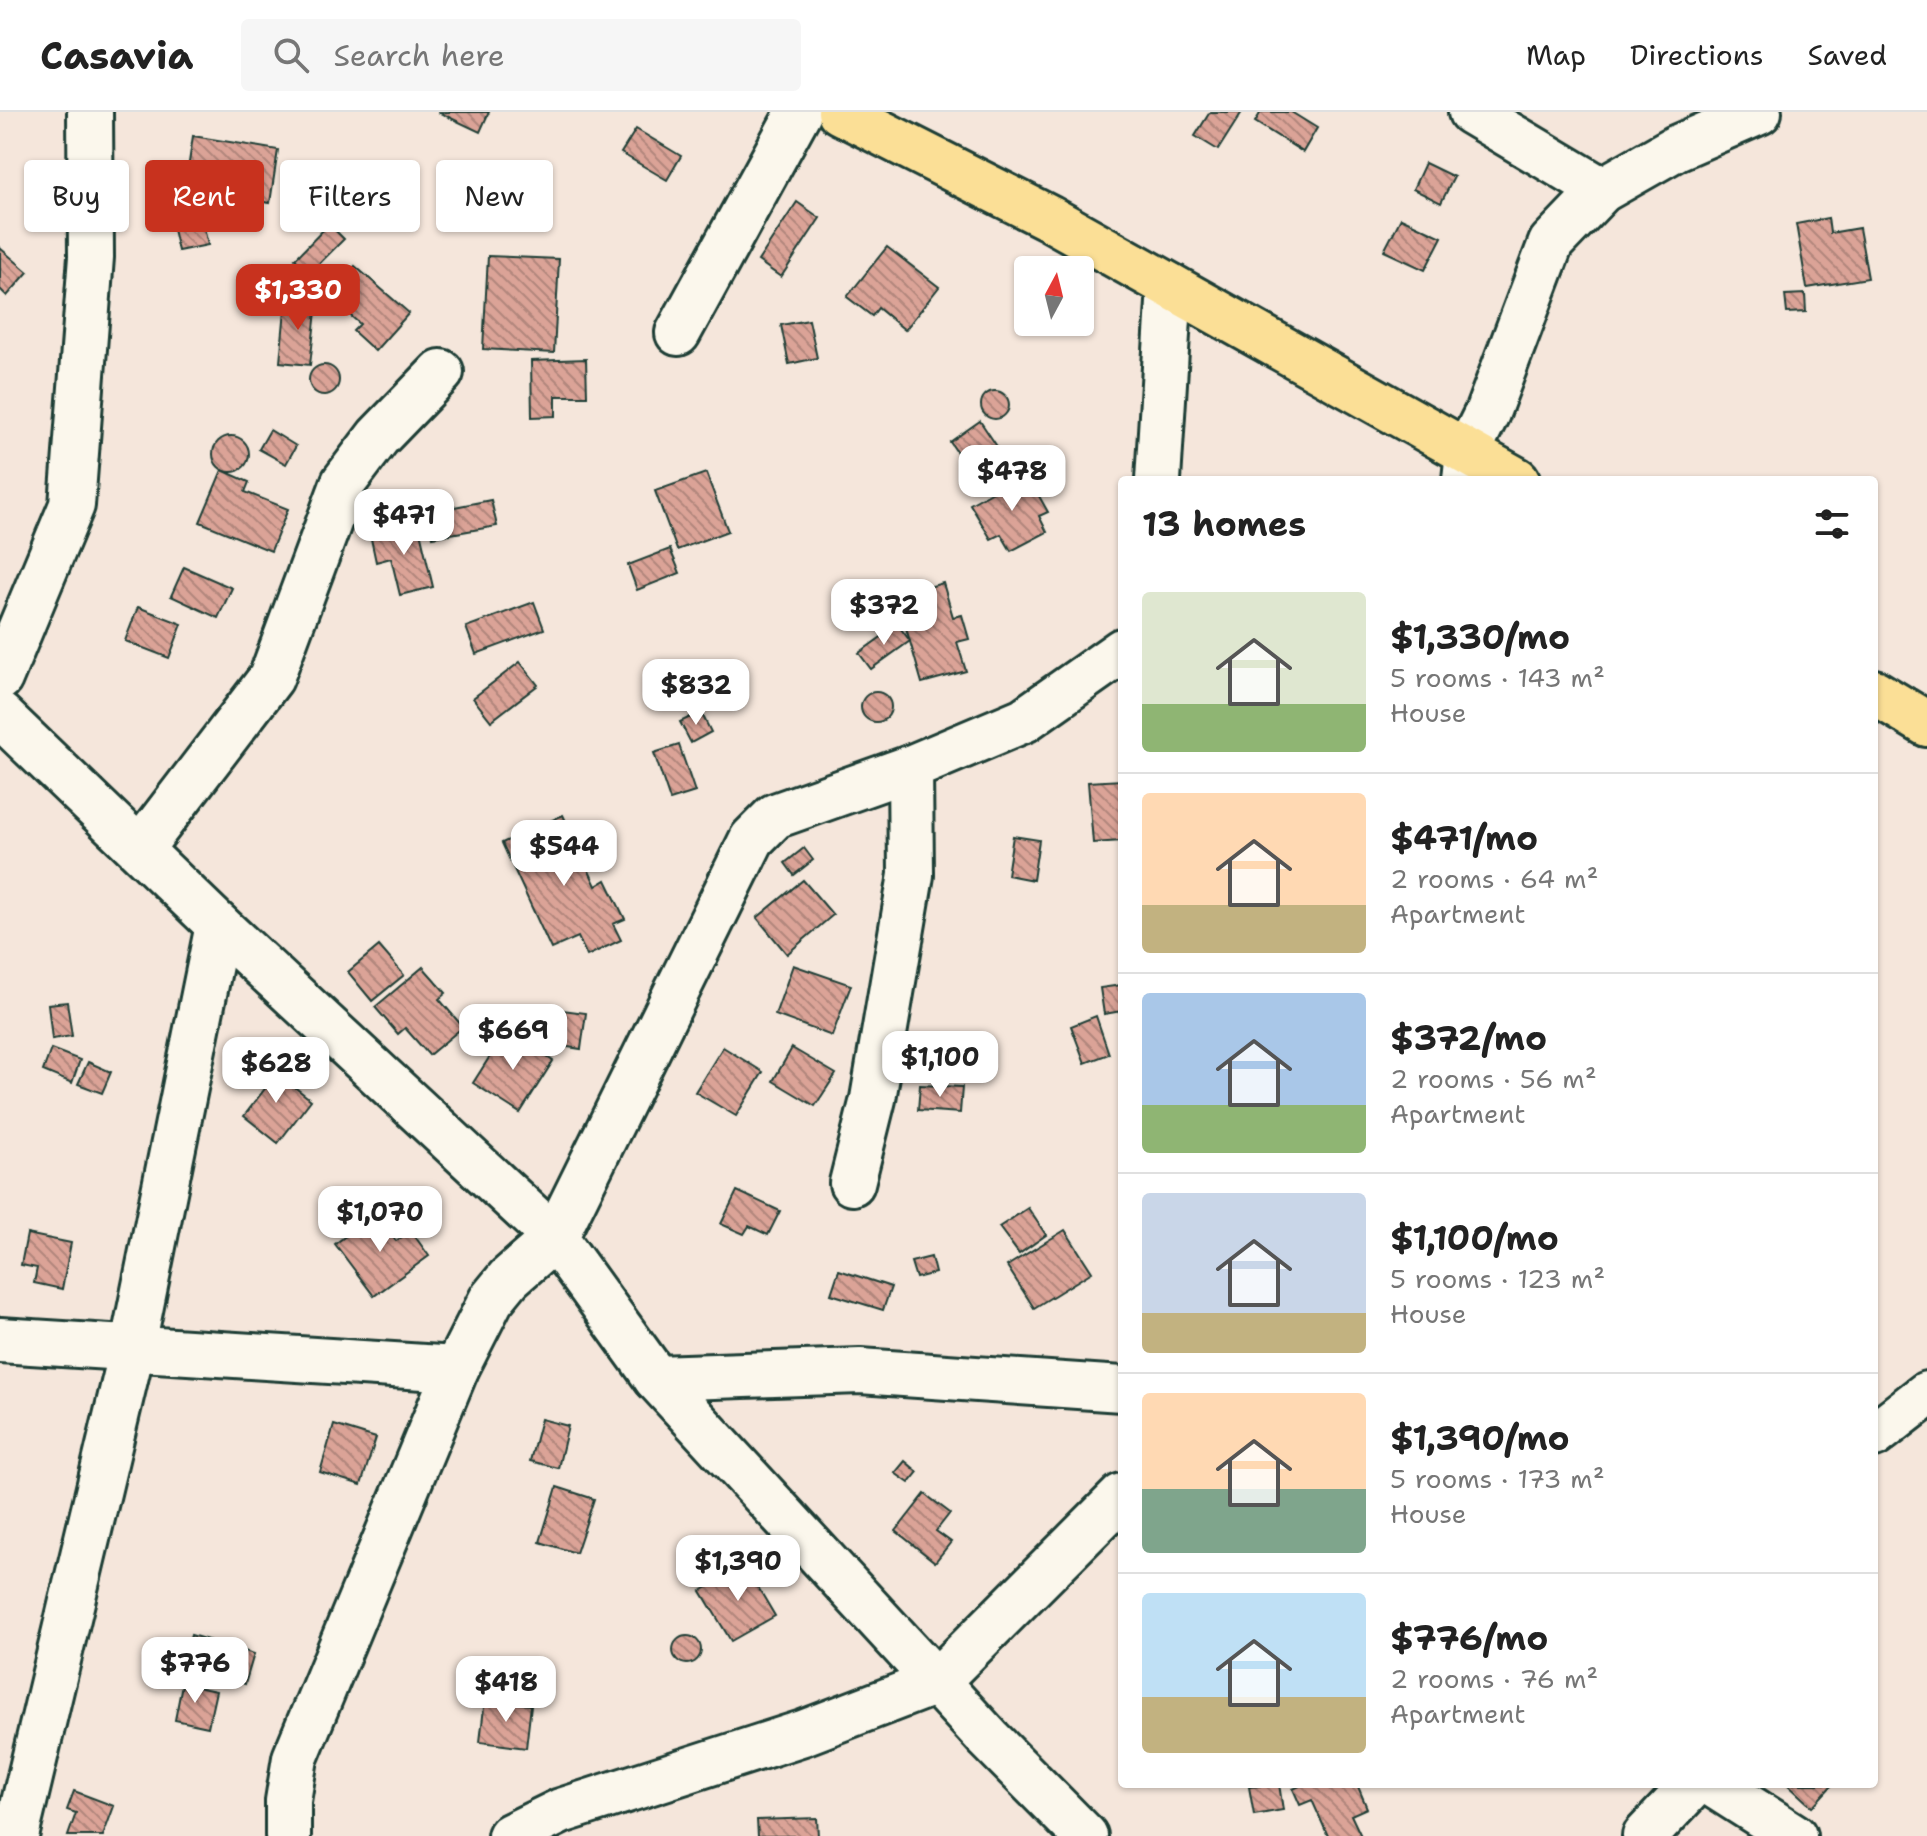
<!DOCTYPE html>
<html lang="en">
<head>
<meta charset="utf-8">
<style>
	body { margin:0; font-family:"Shantell Sans",sans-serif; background:#f6f6f6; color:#222; height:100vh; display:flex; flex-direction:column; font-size:30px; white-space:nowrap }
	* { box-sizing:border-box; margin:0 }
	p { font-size:26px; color:#767676 }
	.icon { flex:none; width:44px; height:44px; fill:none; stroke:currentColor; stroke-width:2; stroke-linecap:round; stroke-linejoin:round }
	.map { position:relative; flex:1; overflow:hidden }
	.sheet { position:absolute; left:1118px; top:364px; width:760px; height:1312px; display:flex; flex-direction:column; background:#fff; border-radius:8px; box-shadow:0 2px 6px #0004 }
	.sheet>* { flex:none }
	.banner { position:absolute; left:24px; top:48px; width:760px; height:72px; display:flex; gap:16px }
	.needle { width:52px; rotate:7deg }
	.controls { position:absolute; left:1014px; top:144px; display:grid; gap:16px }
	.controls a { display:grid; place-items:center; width:80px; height:80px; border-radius:8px; background:#fff; box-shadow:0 2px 6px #0004; font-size:40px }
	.price { position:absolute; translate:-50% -68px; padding:0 18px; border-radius:16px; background:#fff; color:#222; font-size:26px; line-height:52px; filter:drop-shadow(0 2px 4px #0008) }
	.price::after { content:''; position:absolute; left:50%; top:48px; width:24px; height:18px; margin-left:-12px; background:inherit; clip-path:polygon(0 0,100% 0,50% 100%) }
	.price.current { background:#c8321e; color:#fff }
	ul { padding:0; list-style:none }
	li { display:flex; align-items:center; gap:24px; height:200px; padding:0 24px }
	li+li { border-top:2px solid #e0e0e0 }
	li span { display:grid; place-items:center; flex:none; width:224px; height:160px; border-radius:8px; color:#555 }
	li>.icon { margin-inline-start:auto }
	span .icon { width:96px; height:96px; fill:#fffc; stroke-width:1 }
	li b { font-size:34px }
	h2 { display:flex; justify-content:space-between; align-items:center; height:96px; padding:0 24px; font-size:34px }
	.tag { padding:0 28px; border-radius:8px; background:#fff; box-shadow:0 2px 6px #0004; font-size:28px; line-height:72px }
	.tag.current { background:#c8321e; color:#fff }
	header { display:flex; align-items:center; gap:48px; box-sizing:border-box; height:112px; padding:0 40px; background:#fff; border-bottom:2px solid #e0e0e0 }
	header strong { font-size:38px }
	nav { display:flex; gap:44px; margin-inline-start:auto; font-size:28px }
	.search { width:560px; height:72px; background:#f6f6f6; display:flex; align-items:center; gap:20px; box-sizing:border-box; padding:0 28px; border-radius:8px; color:#767676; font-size:30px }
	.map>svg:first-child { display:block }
	.building { fill:url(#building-back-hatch); stroke:#1f3d34; stroke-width:2 }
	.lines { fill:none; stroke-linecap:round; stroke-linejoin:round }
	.minor-casing { stroke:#1f3d34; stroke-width:50 }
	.major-casing { stroke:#1f3d34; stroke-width:50 }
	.minor { stroke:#fbf7ec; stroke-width:44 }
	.major { stroke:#fbdf96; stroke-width:44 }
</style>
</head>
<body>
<header>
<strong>Casavia</strong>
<div class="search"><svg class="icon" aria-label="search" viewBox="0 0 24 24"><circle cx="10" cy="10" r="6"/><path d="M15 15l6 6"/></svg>Search here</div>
<nav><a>Map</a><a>Directions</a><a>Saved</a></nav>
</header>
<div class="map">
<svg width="1927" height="1724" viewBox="0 0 1927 1724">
	<defs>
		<pattern id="building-back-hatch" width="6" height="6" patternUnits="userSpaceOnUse" patternTransform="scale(2)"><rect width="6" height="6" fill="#dba397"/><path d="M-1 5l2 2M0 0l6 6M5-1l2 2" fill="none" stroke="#b1867c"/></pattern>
	</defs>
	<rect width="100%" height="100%" fill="#f5e6db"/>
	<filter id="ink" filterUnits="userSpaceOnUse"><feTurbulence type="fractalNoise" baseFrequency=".0125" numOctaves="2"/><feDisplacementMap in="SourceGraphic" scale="16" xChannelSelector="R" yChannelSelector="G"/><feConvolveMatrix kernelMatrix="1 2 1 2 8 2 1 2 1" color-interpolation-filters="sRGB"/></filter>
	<g filter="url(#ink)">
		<g class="building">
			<polygon points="438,0 489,0 480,20"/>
			<polygon points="1210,0 1242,0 1218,38 1195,24"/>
			<polygon points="1261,0 1291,0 1317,16 1303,40 1255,10"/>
			<polygon points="636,17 681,44 667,68 621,41"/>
			<polygon points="193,24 278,38 270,91 185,77"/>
			<polygon points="1425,51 1454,65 1441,91 1413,77"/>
			<polygon points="797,90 820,106 781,165 758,149"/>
			<polygon points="200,98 208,133 178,139 170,104"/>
			<polygon points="1401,106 1442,125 1425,158 1384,139"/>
			<polygon points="1828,106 1830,121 1859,116 1868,166 1807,176 1796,112"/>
			<polygon points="329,112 344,127 310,161 295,147"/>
			<polygon points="887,135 939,175 905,218 878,196 872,204 847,185"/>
			<polygon points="0,136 28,160 7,184 0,177"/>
			<polygon points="488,144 559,147 554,241 483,237"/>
			<polygon points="355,154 409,201 375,239 353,219 360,212 328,184"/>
			<polygon points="1805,182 1806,200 1787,201 1785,183"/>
			<polygon points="286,187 317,190 310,253 280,250"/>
			<polygon points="809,208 817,246 789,252 781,213"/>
			<polygon points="586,247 587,284 556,284 556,304 532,305 531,249"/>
			<circle cx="324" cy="268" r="15"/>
			<circle cx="995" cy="293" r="14"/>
			<polygon points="980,309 1002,342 972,362 950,330"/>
			<polygon points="270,318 296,334 286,352 259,337"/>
			<circle cx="231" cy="342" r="18"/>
			<polygon points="222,358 249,370 245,380 288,397 271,439 200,410"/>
			<polygon points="706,361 728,419 677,438 655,379"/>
			<polygon points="1026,361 1048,400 1039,404 1047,420 1011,439 1001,422 991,427 970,392"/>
			<polygon points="491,388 497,414 433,425 428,400"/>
			<polygon points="418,411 433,475 400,483 391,446 376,450 370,422"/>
			<polygon points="670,437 680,461 637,478 628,453"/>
			<polygon points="184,455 232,476 218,506 171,484"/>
			<polygon points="943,471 953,505 962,503 969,527 957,530 966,559 922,571 904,509 914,506 907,481"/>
			<polygon points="534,490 544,517 476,542 466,515"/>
			<polygon points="138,495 182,512 169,546 125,529"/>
			<polygon points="898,513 910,529 871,557 859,541"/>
			<polygon points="520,550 538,573 491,609 473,586"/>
			<circle cx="876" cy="595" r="15"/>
			<polygon points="701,600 711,620 691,631 680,610"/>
			<polygon points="679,633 695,680 670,688 654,641"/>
			<polygon points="1122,668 1122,729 1093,731 1088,670"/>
			<polygon points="563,703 596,774 606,768 625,807 613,812 621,828 587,844 578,825 551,837 502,731"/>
			<polygon points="1013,724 1039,728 1033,768 1007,763"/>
			<polygon points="804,736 813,748 794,763 785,751"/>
			<polygon points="803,768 833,803 787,842 757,806"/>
			<polygon points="379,834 404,863 372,889 348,860"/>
			<polygon points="793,853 851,873 832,924 775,903"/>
			<polygon points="423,855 446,881 439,887 463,915 429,943 405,916 398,922 375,895"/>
			<polygon points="1122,873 1122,899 1104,902 1100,876"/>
			<polygon points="67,890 72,924 52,927 48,892"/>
			<polygon points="547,896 586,901 581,937 542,931"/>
			<polygon points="1096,904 1109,942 1085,951 1071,914"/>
			<polygon points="506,919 553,949 520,1001 473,971"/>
			<polygon points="723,935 763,960 736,1004 695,980"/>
			<polygon points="792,936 836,962 815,994 773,969"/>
			<polygon points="51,937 80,948 72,971 43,959"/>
			<polygon points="88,950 111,960 102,981 78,972"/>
			<polygon points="264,951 311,988 278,1031 244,1004 267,974 254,964"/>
			<polygon points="920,973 962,975 960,1001 918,998"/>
			<polygon points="737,1079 780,1099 768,1123 749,1114 744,1122 721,1112"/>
			<polygon points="1028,1096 1046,1123 1019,1142 999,1115"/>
			<polygon points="375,1102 396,1129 411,1119 429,1144 374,1184 335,1132"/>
			<polygon points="1065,1118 1092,1160 1034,1196 1007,1154"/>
			<polygon points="27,1122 71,1131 62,1177 34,1171 37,1156 21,1153"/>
			<polygon points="931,1145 935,1161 916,1166 911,1150"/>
			<polygon points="839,1158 891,1175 883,1198 831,1182"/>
			<polygon points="541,1307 568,1314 558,1356 530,1349"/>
			<polygon points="334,1313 376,1326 361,1373 320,1360"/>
			<polygon points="905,1349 918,1360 909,1371 895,1361"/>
			<polygon points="557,1375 594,1387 576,1441 540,1430"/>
			<polygon points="925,1382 950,1401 936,1419 951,1430 935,1450 896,1419"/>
			<polygon points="745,1453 775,1504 731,1529 701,1479"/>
			<polygon points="191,1523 254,1542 245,1572 183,1553"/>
			<circle cx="687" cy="1538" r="14"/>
			<polygon points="182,1572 216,1579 208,1615 175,1608"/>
			<polygon points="485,1587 531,1593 526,1636 480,1630"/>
			<polygon points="1279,1672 1283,1698 1254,1703 1249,1675"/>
			<polygon points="1304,1672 1357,1672 1367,1696 1351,1703 1361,1724 1328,1724 1312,1688 1300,1693 1293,1677"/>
			<polygon points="1787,1672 1833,1672 1812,1695"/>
			<polygon points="74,1679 114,1694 103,1724 68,1724 76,1701 67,1698"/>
			<polygon points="817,1706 818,1724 758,1724 757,1708"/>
		</g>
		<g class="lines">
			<g class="minor-casing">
				<g id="minor">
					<polyline points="1471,0 1602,78"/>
					<polyline points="678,221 799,0"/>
					<polyline points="1158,368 1170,174"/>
					<polyline points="1465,368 1468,339 1487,301 1551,131 1602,78 1676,36 1759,0"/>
					<polyline points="0,566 72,393 91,145 90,0"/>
					<polyline points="0,603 218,813 555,1126 656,1266 989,1627 1085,1724"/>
					<polyline points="141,736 271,566 344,370 378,325 441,260"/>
					<polyline points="852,1071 873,987 911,763 910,656 1024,608 1122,539"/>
					<polyline points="0,1228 456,1257"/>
					<polyline points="656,1266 860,1259 1122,1277"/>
					<polyline points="1874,1323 1927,1282"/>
					<polyline points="1712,1672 1794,1724"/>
					<polyline points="16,1724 132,1238 218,813"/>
					<polyline points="288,1724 288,1689 295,1646 456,1257 491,1188 509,1166 555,1126 752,727 775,704 910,656"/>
					<polyline points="510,1724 561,1699 803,1621 936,1570 1122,1384"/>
					<polyline points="1645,1724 1694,1672"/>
				</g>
			</g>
			<g class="major-casing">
				<g id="major">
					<polyline points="840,0 1049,106 1517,368"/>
					<polyline points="1874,580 1927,612"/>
				</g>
			</g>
			<use href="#minor" class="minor"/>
			<use href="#major" class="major"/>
		</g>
	</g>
</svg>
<div class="controls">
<a><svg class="needle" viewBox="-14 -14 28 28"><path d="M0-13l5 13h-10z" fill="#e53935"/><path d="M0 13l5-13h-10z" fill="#767676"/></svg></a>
</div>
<b class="price current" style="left:298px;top:220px">$1,330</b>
<b class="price" style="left:1012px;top:401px">$478</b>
<b class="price" style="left:404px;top:445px">$471</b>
<b class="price" style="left:884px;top:535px">$372</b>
<b class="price" style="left:696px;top:615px">$832</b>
<b class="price" style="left:564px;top:776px">$544</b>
<b class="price" style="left:513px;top:960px">$669</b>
<b class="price" style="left:940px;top:987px">$1,100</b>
<b class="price" style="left:276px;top:993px">$628</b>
<b class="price" style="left:380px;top:1142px">$1,070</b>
<b class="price" style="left:738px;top:1491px">$1,390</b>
<b class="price" style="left:195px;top:1593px">$776</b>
<b class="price" style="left:506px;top:1612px">$418</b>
<div class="banner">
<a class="tag">Buy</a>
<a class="tag current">Rent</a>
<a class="tag">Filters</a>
<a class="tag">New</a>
</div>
<section class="sheet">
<h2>13 homes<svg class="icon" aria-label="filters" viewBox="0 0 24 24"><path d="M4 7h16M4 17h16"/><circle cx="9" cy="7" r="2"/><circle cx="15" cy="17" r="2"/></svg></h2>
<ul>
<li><span style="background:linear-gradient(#dfe7d0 70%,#8fb573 0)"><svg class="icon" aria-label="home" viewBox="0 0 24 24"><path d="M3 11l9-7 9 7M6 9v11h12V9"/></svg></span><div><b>$1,330/mo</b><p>5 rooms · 143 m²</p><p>House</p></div></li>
<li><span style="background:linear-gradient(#ffd9b3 70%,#c2b280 0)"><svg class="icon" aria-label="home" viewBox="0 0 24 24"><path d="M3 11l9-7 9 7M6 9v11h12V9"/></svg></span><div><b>$471/mo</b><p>2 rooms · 64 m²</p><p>Apartment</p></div></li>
<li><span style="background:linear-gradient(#a9c7e8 70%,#8fb573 0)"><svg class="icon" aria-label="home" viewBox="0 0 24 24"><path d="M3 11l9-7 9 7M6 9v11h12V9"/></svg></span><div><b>$372/mo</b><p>2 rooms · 56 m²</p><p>Apartment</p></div></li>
<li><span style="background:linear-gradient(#c9d6e8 75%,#c2b280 0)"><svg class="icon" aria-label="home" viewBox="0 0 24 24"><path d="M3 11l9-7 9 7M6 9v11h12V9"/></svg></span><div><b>$1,100/mo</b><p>5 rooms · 123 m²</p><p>House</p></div></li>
<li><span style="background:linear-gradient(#ffd9b3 60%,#7fa58c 0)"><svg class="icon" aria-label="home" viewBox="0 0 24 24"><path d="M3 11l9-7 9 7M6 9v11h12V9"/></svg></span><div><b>$1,390/mo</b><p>5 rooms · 173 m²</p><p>House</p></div></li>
<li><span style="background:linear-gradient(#bfe0f5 65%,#c2b280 0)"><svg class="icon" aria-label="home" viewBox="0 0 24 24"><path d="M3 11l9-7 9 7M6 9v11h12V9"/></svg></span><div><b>$776/mo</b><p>2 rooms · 76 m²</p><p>Apartment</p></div></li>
</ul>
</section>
</div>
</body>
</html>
